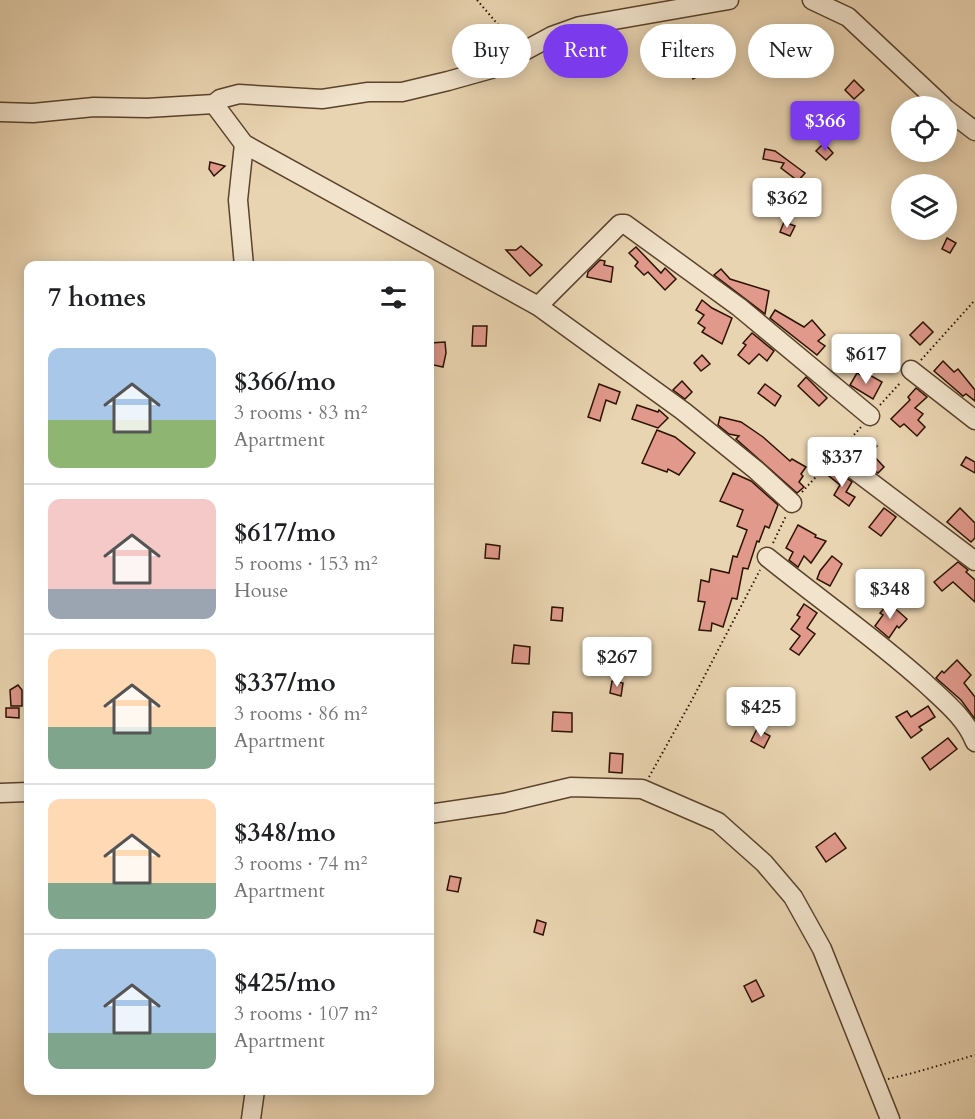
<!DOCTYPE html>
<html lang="en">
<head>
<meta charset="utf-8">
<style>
	body { margin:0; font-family:Cardo,serif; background:#f2f2f2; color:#202124; height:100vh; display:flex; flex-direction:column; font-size:22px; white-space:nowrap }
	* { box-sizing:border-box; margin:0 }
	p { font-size:20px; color:#757577 }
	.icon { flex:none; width:33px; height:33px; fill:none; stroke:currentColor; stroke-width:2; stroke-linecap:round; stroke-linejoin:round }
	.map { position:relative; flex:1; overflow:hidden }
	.side { position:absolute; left:24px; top:261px; width:410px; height:834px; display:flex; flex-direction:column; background:#fff; border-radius:12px; box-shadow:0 3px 15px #0003 }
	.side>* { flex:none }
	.hud { position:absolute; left:452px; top:24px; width:434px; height:54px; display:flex; gap:12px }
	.controls { position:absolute; left:891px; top:96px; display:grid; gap:12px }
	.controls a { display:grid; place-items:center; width:66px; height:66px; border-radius:50%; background:#fff; box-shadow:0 3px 15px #0003; font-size:30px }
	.price { position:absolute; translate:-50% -51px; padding:0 14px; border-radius:6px; background:#fff; color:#222; font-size:20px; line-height:39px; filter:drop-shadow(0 2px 3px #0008) }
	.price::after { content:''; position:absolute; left:50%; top:36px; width:18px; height:14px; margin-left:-9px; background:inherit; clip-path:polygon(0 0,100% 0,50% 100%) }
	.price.on { background:#7c3aed; color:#fff }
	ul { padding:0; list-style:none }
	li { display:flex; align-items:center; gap:18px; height:150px; padding:0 24px }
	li+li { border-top:2px solid #e0e0e0 }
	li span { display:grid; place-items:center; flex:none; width:168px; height:120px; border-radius:12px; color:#555 }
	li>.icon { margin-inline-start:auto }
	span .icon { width:72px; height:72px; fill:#fffc; stroke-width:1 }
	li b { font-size:26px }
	h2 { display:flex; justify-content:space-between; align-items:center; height:72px; padding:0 24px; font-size:26px }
	.pill { padding:0 21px; border-radius:27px; background:#fff; box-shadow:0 3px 15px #0003; font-size:21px; line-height:54px }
	.pill.on { background:#7c3aed; color:#fff }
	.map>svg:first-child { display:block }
	.building { fill:#e1998c; stroke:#2c1300; stroke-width:1.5 }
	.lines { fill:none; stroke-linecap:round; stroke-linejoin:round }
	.minor-casing { stroke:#5b432c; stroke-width:21 }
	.path { stroke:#2c1300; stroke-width:2; stroke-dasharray:1.5 3; stroke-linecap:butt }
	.minor { stroke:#f1e3cc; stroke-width:18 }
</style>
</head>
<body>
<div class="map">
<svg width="975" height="1119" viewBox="0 0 975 1119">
	<rect width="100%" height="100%" fill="#e9d4b1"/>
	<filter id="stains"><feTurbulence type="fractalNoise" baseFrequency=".00333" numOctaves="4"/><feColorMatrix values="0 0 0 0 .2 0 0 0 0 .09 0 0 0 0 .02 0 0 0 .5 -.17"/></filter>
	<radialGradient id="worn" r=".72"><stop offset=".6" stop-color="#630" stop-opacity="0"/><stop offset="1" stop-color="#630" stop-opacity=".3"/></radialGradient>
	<g class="building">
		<polygon points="703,58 709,70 693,79 687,67"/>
		<polygon points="854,80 864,90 854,99 845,90"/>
		<polygon points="824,143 833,153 826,160 816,151"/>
		<polygon points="765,149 775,151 805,173 798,181 781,168 784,163 763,159"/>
		<polygon points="210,162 225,166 214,176 209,169"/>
		<polygon points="784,222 795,226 790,236 780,232"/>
		<polygon points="947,238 956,243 950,253 942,249"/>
		<polygon points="521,246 542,265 530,276 506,250 516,250"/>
		<polygon points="636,247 661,273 665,268 676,279 665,290 648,272 644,275 635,266 638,262 629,253"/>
		<polygon points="600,260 605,261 604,265 613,267 611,282 587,277 588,272"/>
		<polygon points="721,269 730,279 769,291 765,314 714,275"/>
		<polygon points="702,300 712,308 732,318 722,344 702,332 705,328 698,323 704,315 696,310"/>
		<polygon points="775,310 804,327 812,320 825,335 818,341 825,346 817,355 770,318"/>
		<polygon points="923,322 933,332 920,345 910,335"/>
		<polygon points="473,326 487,326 486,346 472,346"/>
		<polygon points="752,333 774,351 767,361 759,354 749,364 738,355 746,345 743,343"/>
		<polygon points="445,342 446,353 443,367 429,364 430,343"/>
		<polygon points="702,355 710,364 701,371 694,363"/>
		<polygon points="943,361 954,372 958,369 975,390 975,401 966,394 963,396 934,371"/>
		<polygon points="857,373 866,378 868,374 882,382 873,399 850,385"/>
		<polygon points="806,377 827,398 819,406 798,386"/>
		<polygon points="682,381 692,392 685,399 673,390"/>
		<polygon points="599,384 620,392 616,404 606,400 600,421 588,417"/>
		<polygon points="765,384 781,396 775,406 758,393"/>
		<polygon points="916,388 927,397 915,408 923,414 918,420 925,427 917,436 904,424 900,427 891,419 910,400 908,397"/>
		<polygon points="637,405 658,412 659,410 668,418 658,428 632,419"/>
		<polygon points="720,417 741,422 763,437 790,461 792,459 806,467 801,474 803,476 799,482 804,487 797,493 736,439 739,436 729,434 718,425"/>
		<polygon points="657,430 675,437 695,453 679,475 668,469 667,472 642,463"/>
		<polygon points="871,440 877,446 871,453 884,467 878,473 854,454"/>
		<polygon points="966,457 975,462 975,473 961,465"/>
		<polygon points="834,469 852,482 846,492 855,497 849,506 834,495 840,485 829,476"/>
		<polygon points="733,473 751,481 778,505 769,528 765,526 759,542 757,541 748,569 743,568 737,599 732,598 723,627 712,623 711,631 699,630 705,602 698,601 701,580 709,582 711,569 729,573 733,556 737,557 747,530 737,526 743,510 720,501"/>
		<polygon points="884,508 896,517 881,536 869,527"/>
		<polygon points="960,508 975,523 975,538 971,542 947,522"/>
		<polygon points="798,525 816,535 815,537 826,541 811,563 804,556 798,567 789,560 793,552 786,548"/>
		<polygon points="486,544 500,546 499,559 485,558"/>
		<polygon points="832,556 842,564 830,586 817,579 820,571"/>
		<polygon points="958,562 968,570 966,572 975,580 975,602 953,582 942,591 934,582"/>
		<polygon points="889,603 907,619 899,628 897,626 889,638 875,626 883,615 880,613"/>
		<polygon points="804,604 817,613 807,628 815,634 799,655 790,649 800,636 791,629 800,617 797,615"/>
		<polygon points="552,607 563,608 562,621 551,620"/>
		<polygon points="514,645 530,647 529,664 512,663"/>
		<polygon points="957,660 971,675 964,683 975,697 975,719 961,700 936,678 942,671 944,673"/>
		<polygon points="612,681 623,683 621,696 610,693"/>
		<polygon points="18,685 22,690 22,706 11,706 10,690"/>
		<polygon points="928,706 935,717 919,727 922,730 911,738 896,717 907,711 911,717"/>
		<polygon points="6,708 19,708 19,718 6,717"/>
		<polygon points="553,712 572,713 572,732 552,731"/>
		<polygon points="757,729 770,736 764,748 751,741"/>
		<polygon points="948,738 957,749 930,770 922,758"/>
		<polygon points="610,753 623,754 622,773 609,772"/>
		<polygon points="835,833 846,848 826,862 816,847"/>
		<polygon points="450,876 461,878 458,892 447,890"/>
		<polygon points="537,920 546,923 543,935 534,932"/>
		<polygon points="756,980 764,996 752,1002 744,986"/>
	</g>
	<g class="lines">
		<g class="minor-casing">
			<g id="minor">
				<polyline points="812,0 848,17 943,106"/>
				<polyline points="214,104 244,144 538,306 683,411 756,470 792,503"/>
				<polyline points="946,109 975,131"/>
				<polyline points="0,112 33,113 94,107 147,108 214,104 220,99 239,94 322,99 368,92 402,92 448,81 491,69 552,36 580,26 729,0"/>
				<polyline points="244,266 238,200 244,144"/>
				<polyline points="538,306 620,224 625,224 739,307 870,416"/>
				<polyline points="911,370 975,420"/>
				<polyline points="836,456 975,561"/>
				<path d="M767 557C819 599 875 638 925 683 944 701 965 717 975 742"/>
				<polyline points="0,793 28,792"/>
				<polyline points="429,814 504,803 571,787 642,789 718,822 764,863 793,897 822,949 890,1119"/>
				<polyline points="251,1119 255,1090"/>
			</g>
		</g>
		<g class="path">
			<polyline points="477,0 512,41"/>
			<polyline points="921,360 975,300"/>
			<polyline points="880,405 901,382"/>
			<polyline points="845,445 861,427"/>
			<polyline points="802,492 825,467"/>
			<polyline points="773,543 786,516"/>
			<polyline points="649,777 693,698 760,570"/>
			<polyline points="888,1079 913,1073 975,1055"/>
		</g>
		<use href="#minor" class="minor"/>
	</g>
	<rect width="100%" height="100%" filter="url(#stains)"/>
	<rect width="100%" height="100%" fill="url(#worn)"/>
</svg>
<div class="controls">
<a><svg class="icon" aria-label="locate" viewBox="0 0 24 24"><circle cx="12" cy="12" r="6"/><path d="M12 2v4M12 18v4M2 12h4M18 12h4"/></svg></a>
<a><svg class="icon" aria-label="layers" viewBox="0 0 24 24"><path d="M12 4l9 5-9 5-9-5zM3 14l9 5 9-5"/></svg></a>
</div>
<b class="price on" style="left:825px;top:152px">$366</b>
<b class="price" style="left:787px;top:229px">$362</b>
<b class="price" style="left:866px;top:385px">$617</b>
<b class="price" style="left:842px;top:488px">$337</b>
<b class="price" style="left:890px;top:620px">$348</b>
<b class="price" style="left:617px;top:688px">$267</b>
<b class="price" style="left:761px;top:738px">$425</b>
<div class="hud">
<a class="pill">Buy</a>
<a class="pill on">Rent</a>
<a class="pill">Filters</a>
<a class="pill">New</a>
</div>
<section class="side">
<h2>7 homes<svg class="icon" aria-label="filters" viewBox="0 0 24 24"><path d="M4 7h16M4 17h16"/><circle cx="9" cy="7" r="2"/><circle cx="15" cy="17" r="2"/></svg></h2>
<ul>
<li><span style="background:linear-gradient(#a9c7e8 60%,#8fb573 0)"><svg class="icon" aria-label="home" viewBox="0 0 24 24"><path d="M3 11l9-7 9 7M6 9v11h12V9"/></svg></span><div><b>$366/mo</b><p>3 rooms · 83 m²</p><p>Apartment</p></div></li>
<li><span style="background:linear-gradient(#f6c9c9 75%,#9aa5b1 0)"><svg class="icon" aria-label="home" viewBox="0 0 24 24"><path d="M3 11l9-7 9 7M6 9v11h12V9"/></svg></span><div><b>$617/mo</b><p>5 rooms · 153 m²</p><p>House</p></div></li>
<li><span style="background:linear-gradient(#ffd9b3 65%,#7fa58c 0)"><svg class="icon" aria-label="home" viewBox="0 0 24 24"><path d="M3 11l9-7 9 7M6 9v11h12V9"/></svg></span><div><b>$337/mo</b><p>3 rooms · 86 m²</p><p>Apartment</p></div></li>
<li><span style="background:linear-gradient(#ffd9b3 70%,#7fa58c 0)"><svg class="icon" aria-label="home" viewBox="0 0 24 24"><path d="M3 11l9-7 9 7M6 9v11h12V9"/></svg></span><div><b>$348/mo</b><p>3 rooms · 74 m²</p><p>Apartment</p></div></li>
<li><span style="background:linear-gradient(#a9c7e8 70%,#7fa58c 0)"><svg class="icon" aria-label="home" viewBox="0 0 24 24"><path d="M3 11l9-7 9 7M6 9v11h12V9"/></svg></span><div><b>$425/mo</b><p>3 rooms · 107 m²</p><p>Apartment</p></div></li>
</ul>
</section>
</div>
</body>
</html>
